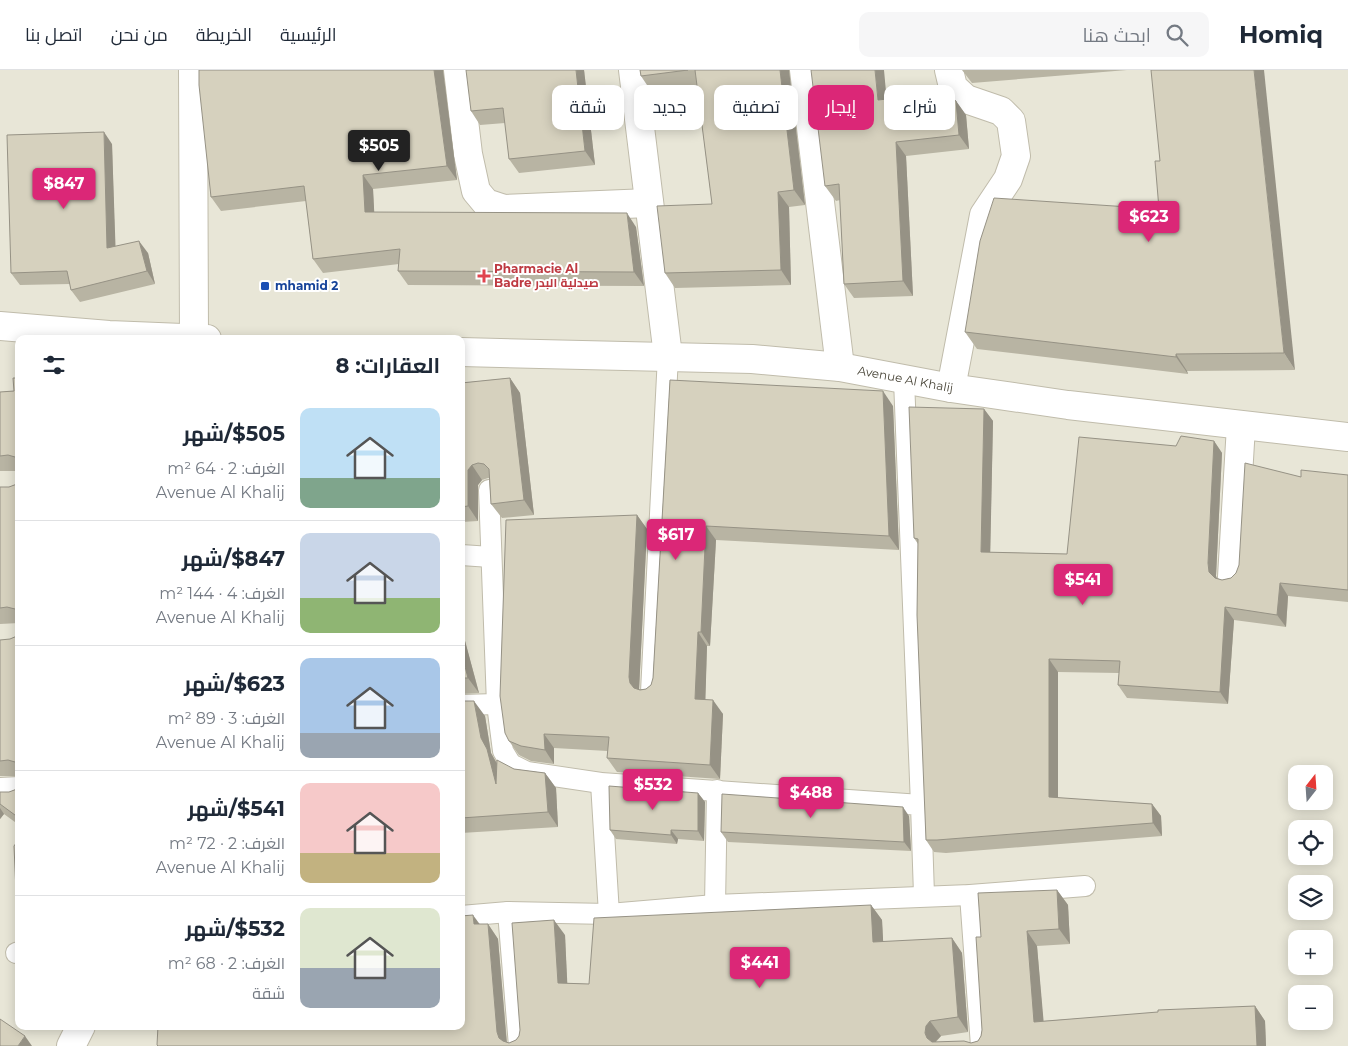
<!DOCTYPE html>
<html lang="ar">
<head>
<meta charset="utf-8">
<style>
	body { margin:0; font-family:Montserrat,Cairo,sans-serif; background:#f6f6f7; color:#1f2937; direction:rtl; height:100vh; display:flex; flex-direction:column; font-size:19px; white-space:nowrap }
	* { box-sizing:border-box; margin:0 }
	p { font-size:16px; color:#747a83 }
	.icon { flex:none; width:28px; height:28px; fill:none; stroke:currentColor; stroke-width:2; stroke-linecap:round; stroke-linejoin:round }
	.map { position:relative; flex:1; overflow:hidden; direction:ltr }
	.panel { position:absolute; left:15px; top:265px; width:450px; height:695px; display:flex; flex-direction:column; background:#fff; border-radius:10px; box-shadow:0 2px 12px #0003; direction:rtl }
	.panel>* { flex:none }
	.guide { position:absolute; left:480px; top:15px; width:475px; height:45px; direction:rtl; display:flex; gap:10px }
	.needle { width:32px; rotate:17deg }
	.fabs { position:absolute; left:1288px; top:695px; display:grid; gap:10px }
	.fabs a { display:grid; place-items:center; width:45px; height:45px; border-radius:10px; background:#fff; box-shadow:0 2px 12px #0003; font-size:25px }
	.price { position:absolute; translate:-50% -42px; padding:0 11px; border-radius:5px; background:#db2777; color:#fff; font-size:16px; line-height:32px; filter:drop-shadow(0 1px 2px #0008) }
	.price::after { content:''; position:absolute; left:50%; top:30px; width:15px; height:11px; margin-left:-8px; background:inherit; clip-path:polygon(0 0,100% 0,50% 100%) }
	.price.selected { background:#222; color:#fff }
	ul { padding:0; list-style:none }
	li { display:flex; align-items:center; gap:15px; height:125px; padding:0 25px }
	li+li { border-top:1px solid #e0e1e3 }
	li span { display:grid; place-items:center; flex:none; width:140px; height:100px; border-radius:10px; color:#555 }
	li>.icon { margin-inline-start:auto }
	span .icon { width:60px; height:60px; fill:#fffc; stroke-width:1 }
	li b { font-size:21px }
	h2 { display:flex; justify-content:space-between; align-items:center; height:60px; padding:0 25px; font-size:21px }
	.chip { padding:0 18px; border-radius:10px; background:#fff; box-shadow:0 2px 12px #0003; font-size:18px; line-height:45px }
	.chip.selected { background:#db2777; color:#fff }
	header { display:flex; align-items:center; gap:30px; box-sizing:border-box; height:70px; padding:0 25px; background:#fff; border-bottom:1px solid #e0e1e3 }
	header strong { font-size:24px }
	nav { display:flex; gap:28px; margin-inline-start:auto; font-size:18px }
	.search { width:350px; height:45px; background:#f6f6f7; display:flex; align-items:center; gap:12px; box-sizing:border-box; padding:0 18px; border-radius:10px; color:#747a83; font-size:19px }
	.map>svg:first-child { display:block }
	.residential { fill:#e8e6d7; fill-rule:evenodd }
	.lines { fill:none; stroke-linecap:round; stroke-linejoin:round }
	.lane-casing { stroke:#c0bcab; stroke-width:22 }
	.street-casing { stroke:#c0bcab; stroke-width:30 }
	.lane { stroke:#fff; stroke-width:20 }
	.street { stroke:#fff; stroke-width:28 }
	.wall { fill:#b8b4a3 }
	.shaded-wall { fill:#969285 }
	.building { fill:#d6d1be; stroke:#969285 }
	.health-dot { fill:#e0444e; stroke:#fff; stroke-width:2 }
	.transit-dot { fill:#1a4fb4; stroke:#fff; stroke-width:2 }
	.labels { text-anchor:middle; stroke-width:4; stroke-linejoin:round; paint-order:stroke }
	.health-label { font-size:12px; font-weight:bold; fill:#be3a42; stroke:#fff; text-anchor:start }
	.transit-label { font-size:12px; font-weight:bold; fill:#164399; stroke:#fff; text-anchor:start }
	.street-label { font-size:12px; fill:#484437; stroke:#fff }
</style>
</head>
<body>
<header>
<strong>Homiq</strong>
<div class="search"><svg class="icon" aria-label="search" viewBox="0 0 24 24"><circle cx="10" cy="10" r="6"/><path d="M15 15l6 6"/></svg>ابحث هنا</div>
<nav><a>الرئيسية</a><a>الخريطة</a><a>من نحن</a><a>اتصل بنا</a></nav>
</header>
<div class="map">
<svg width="1348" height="976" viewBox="0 0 1348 976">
	<rect width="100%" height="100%" fill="#f4f3e9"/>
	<path class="residential" d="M0 0H1348V976H0ZM19 269H461V956H19ZM1296 704H1324V731H1296ZM1296 759H1324V786H1296ZM1296 814H1324V841H1296ZM1296 869H1324V896H1296ZM1296 924H1324V951H1296Z"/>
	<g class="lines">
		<g class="lane-casing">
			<g id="lane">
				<polyline points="904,310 921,735"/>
				<polyline points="489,420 497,634 503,681 511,694 527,702 601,713 921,735 924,825"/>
				<polyline points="461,485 491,487"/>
				<polyline points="651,622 668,286"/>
				<polyline points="461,635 497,634"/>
				<polyline points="601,713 609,844"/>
				<polyline points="970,825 981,976"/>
				<polyline points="715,835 717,720"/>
				<polyline points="508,842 519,976"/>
				<polyline points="461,846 508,842 609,844 715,835 970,825 1085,816"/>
				<polyline points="16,883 19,882"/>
			</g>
		</g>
		<g class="street-casing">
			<g id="street">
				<polyline points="193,0 194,269"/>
				<polyline points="458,0 468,84 476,121 486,133 504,139 649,133"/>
				<polyline points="633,0 668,286"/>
				<polyline points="804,0 840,297"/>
				<polyline points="949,0 953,17 966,29 1001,41 1011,51 1016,86 1008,109 984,145 951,318"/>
				<polyline points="0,256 109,265 207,269"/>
				<path id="s1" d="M461 282 752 289 840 297 951 318 1068 335 1348 367"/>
				<polyline points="1232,507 1241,356"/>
				<polyline points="0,722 19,721"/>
				<polyline points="71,976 81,956"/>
			</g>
		</g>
		<use href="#lane" class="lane"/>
		<use href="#street" class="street"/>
	</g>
	<g class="wall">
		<polygon points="199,0 443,0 457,110 373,119 374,142 636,157 644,216 408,215 398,201 399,194 323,203 313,189 306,131 221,141 211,127"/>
		<polygon points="584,0 595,95 519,103 509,89 505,53 480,55 471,41"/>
		<polygon points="640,0 789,0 805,135 789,137 791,215 675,218 665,203 712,134 697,15 651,21 641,6"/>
		<polygon points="962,0 1127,0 972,13"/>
		<polygon points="887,29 956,31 966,45 969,79 906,86 913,226 854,228 844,214 840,130 836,131 825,116"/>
		<polygon points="112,74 115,176 148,183 155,214 80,232 71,220 70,214 20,215 11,203"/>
		<polygon points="1160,91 1295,300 1187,301 1188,304 977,279 965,262 1159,139"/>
		<polygon points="19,308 19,401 0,401 0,322 14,321"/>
		<polygon points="510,308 520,323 534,445 502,448 491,434 489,408 488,408 482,410 478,415 478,451 461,452 461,313"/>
		<polygon points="670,310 893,336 899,480 716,470 710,576 707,576 705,630 723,644 720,709 617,702 607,688 608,681 554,678 554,694 531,691 519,685 509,671 637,445 647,459 639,619 646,619 651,615 653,608"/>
		<polygon points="984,339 993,351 990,482 1067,484 1176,376 1214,371 1222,383 1216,506 1217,508 1222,510 1231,508 1236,503 1301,407 1348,405 1348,532 1288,526 1286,557 1234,550 1228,634 1127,628 1118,615 1119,603 1058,602 1058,728 1152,734 1161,746 1162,766 946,783 934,782 926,770 918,474 914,468"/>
		<polygon points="19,412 19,553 0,554 0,417 9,417 17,414"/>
		<polygon points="461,556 479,623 461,624"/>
		<polygon points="19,564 19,706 0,706 0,570 10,569 17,566"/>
		<polygon points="461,631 485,646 491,683 497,693 514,699 545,703 556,718 558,757 461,763"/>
		<polygon points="19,717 19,755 4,744 0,749 0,722 9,722 17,719"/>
		<polygon points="698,723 705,732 704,771 678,769 677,774 616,769 610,760"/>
		<polygon points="909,746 911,781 728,772 721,762"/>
		<polygon points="1057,820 1068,835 1070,874 1037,876 1043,951 1255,936 1265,951 1266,976 158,976 479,854 488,854 498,869 507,972 509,973 516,970 519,966 565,865 567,913 589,914 871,835 882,850 883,872 952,868 962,883 968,962 941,966 936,972 971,973 978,971 981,966 982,960 981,867"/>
	</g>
	<g class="shaded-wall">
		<polygon points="434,0 443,0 457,110 447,96"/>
		<polygon points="576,0 584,0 595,95 585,81"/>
		<polygon points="780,0 789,0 805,135 794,120"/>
		<polygon points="875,0 884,0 888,44 878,30"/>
		<polygon points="1254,0 1264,0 1295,300 1284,283"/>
		<polygon points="956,31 966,45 969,79 959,65"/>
		<polygon points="104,62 112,74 116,191 107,178"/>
		<polygon points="896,72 906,86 913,226 903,211"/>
		<polygon points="363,105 373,119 375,156 365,142"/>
		<polygon points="778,122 789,137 791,215 781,200"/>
		<polygon points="627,143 636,157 644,216 634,202"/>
		<polygon points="139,171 148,183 155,214 147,201"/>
		<polygon points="1176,284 1187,301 1188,304 1176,287"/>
		<polygon points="510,308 520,323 534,445 524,430"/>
		<polygon points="883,321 893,336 899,480 889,466"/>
		<polygon points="984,339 993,351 990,495 981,482"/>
		<polygon points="1214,371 1222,383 1216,506 1218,514 1209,502 1208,493"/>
		<polygon points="472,395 482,410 478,415 478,451 468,436 468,400"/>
		<polygon points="637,445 647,459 639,621 640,627 630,613 629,607"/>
		<polygon points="706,456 716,470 710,576 701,562"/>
		<polygon points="1280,513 1288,526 1286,557 1277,545"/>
		<polygon points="1225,537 1234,550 1228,634 1220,622"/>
		<polygon points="461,556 479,623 468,608 461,581"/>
		<polygon points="698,562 707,576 705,644 695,629"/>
		<polygon points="1049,589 1058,602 1058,740 1049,727"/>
		<polygon points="713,630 723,644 720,709 710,695"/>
		<polygon points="474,631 485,646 491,683 497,694 496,714 481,668"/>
		<polygon points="544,664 554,678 554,694 545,680"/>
		<polygon points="545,703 556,718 558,757 548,742"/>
		<polygon points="698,723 705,732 704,771 698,761"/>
		<polygon points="1152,734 1161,746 1162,766 1153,753"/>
		<polygon points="903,737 909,746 911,781 904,772"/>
		<polygon points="0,738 4,744 0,749"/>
		<polygon points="671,760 678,769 677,774 671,765"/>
		<polygon points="1057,820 1068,835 1070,874 1059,859"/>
		<polygon points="871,835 882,850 884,887 873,872"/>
		<polygon points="473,845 484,860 474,854"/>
		<polygon points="554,850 565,865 568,928 558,913"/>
		<polygon points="488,854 498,869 507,976 499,968 497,962"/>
		<polygon points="1027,861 1037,876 1045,967 1034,952"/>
		<polygon points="952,868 962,883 968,962 958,947"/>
		<polygon points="1255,936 1265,951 1266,976 1257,976"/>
		<polygon points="930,951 941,966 936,971 936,976 927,968 925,963 926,956"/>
		<polygon points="25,966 32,976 18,976"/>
	</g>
	<g class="building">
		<polygon points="199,0 434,0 447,96 363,105 365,142 627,143 634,202 398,201 400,179 313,189 304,116 211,127 199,15"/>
		<polygon points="466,0 576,0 585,81 509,89 503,38 471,41"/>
		<polygon points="640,0 688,0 641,6"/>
		<polygon points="695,0 780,0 794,120 778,122 781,200 665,203 657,136 712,134"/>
		<polygon points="811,0 875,0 878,30 942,23 956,31 959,65 896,72 903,211 844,214 839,114 825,116"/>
		<polygon points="1151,0 1254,0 1284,283 1176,284 1176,287 965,262 980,171 994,128 1159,139 1155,91 1160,91"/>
		<polygon points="104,62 107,178 139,171 147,201 71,220 67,201 11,203 7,65"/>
		<polygon points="13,308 19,308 19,390 15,387 8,385 0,386 0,322 14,321"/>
		<polygon points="510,308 524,430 491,434 489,399 484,394 478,393 472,395 468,400 468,436 461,437 461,313"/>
		<polygon points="670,310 883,321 889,466 706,456 701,562 698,562 695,629 713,630 710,695 607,688 609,667 544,664 545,680 521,676 509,671 505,663 500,626 506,450 637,445 629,607 630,613 634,618 640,620 646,619 651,615 653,608"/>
		<polygon points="909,337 984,339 981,482 1067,484 1079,367 1176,376 1181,366 1214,371 1208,493 1209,502 1215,508 1222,510 1231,508 1236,503 1239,495 1245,393 1301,407 1301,400 1348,405 1348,520 1280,513 1277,545 1225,537 1220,622 1118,615 1120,591 1049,589 1049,727 1152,734 1153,753 937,770 926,770 917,545 918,469 914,468"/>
		<polygon points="19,412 19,542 15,539 7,537 0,538 0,417 9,417 17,414"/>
		<polygon points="19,564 19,695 15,692 8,690 0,691 0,570 10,569 17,566"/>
		<polygon points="461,581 468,608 461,608"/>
		<polygon points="461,631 474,631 481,668 487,679 496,714 497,690 514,699 545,703 548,742 461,748"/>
		<polygon points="609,716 698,723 698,761 671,760 671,765 610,760"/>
		<polygon points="19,717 19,748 0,734 0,722 9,722 17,719"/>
		<polygon points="722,724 903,737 904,772 721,762"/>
		<polygon points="19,769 19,844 17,844 14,776"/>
		<polygon points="1057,820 1059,859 1027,861 1034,952 1158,942 1158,940 1255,936 1257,976 158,976 157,975 158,956 461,956 461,846 473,845 474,854 488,854 497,962 499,968 503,971 509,973 516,970 519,966 520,960 512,853 554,850 558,913 589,914 594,848 871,835 873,872 952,868 958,947 930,951 926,956 925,963 927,968 932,972 964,971 971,973 978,971 981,966 982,960 976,867 981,867 978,823"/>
		<polygon points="0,949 25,966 18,976 0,976"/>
	</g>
	<path class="health-dot" d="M481.5 198.5h5v5h5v5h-5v5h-5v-5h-5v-5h5z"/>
	<rect class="transit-dot" x="260" y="211" width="10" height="10" rx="2.5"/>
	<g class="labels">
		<g class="health-label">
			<text x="494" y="203">Pharmacie Al<tspan x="494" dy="14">Badre صيدلية البدر</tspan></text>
		</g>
		<g class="transit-label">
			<text x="275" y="220">mhamid 2</text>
		</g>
		<g class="street-label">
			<text dy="4" stroke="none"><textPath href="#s1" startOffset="446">Avenue Al Khalij</textPath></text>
		</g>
	</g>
</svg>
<div class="fabs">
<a><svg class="needle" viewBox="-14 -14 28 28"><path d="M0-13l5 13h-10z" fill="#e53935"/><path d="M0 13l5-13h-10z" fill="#747a83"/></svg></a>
<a><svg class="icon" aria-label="locate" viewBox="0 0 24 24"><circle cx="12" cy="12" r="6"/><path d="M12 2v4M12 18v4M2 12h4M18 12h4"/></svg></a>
<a><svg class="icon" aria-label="layers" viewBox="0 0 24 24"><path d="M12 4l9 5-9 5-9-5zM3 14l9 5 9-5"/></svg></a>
<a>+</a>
<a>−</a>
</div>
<b class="price selected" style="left:379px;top:102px">$505</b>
<b class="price" style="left:64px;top:140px">$847</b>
<b class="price" style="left:1149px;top:173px">$623</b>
<b class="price" style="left:676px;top:491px">$617</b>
<b class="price" style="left:1083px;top:536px">$541</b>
<b class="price" style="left:653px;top:741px">$532</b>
<b class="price" style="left:811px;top:749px">$488</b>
<b class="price" style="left:760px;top:919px">$441</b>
<div class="guide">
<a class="chip">شراء</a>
<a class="chip selected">إيجار</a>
<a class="chip">تصفية</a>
<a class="chip">جديد</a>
<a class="chip">شقة</a>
</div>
<section class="panel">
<h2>العقارات: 8<svg class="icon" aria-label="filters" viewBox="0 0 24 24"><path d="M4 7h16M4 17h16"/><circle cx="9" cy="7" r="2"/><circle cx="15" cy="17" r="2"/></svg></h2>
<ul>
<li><span style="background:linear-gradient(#bfe0f5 70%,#7fa58c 0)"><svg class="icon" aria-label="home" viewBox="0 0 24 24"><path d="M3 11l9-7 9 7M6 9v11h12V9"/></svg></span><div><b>$505/شهر</b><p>الغرف: 2 · 64 m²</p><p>Avenue Al Khalij</p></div></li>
<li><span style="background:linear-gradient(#c9d6e8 65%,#8fb573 0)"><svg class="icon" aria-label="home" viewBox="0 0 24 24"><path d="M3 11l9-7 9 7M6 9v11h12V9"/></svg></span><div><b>$847/شهر</b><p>الغرف: 4 · 144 m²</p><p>Avenue Al Khalij</p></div></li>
<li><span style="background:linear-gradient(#a9c7e8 75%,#9aa5b1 0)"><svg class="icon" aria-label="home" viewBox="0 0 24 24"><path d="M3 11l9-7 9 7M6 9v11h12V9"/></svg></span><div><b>$623/شهر</b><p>الغرف: 3 · 89 m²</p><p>Avenue Al Khalij</p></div></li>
<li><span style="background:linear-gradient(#f6c9c9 70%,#c2b280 0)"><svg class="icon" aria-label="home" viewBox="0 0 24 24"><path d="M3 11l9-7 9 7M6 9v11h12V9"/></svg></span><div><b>$541/شهر</b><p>الغرف: 2 · 72 m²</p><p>Avenue Al Khalij</p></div></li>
<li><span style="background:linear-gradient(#dfe7d0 60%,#9aa5b1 0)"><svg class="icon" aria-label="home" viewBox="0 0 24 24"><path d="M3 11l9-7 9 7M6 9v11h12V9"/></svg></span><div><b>$532/شهر</b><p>الغرف: 2 · 68 m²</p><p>شقة</p></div></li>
</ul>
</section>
</div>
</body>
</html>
